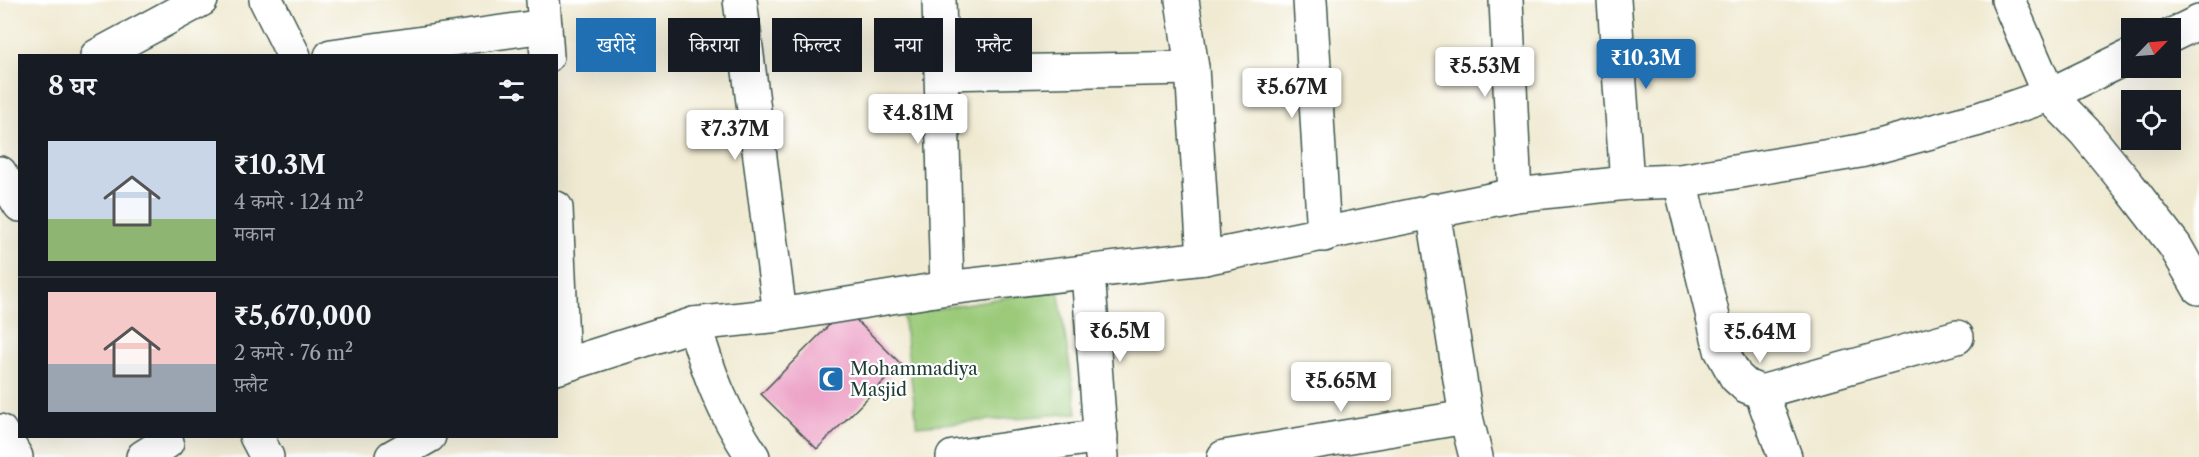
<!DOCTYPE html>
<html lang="hi">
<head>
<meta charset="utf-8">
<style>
	body { margin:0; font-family:"Libre Caslon Text","Noto Serif Devanagari",serif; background:#20242c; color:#f1f3f6; height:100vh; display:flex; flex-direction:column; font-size:22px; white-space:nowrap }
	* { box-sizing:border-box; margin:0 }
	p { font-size:20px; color:#9ea1a6 }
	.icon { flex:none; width:33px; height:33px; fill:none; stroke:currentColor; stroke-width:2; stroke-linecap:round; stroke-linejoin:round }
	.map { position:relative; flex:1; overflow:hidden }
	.sheet { position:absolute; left:18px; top:54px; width:540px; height:384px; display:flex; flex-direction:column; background:#171b24; border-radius:0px; box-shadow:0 6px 24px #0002 }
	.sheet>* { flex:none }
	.guide { position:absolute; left:576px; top:18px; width:570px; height:54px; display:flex; gap:12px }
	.needle { width:39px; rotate:65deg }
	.tools { position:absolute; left:2121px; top:18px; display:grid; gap:12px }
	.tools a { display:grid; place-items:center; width:60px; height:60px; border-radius:0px; background:#171b24; box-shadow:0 6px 24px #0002; font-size:30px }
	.price { position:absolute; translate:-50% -51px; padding:0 14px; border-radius:6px; background:#fff; color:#222; font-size:20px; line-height:39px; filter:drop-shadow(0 2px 3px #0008) }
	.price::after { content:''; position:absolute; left:50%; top:36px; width:18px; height:14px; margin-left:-9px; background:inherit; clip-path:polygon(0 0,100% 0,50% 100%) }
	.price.active { background:#1f6fb2; color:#fff }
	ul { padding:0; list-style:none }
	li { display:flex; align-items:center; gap:18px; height:150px; padding:0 30px }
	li+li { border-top:2px solid #363941 }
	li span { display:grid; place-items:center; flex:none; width:168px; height:120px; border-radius:0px; color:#555 }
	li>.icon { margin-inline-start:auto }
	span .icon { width:72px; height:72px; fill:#fffc; stroke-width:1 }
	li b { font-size:26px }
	h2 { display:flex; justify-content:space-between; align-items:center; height:72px; padding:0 30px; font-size:26px }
	.pill { padding:0 21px; border-radius:0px; background:#171b24; box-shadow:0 6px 24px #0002; font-size:21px; line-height:54px }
	.pill.active { background:#1f6fb2; color:#fff }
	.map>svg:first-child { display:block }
	.green { fill:#9bcb7a; stroke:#5d8457; stroke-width:1.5 }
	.building { fill:#eda4c8 }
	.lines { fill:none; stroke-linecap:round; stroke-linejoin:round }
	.minor-casing { stroke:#3e574c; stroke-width:36 }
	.minor { stroke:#fff; stroke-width:33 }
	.labels { text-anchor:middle; stroke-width:4.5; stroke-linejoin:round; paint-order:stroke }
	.poi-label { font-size:18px; fill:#1f3d34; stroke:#fff; text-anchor:start }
</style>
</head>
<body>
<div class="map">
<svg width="2199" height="457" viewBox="0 0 2199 457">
	<rect width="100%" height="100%" fill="#fff"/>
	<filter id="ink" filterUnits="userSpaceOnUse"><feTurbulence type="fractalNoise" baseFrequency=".0167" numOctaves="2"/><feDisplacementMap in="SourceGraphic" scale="12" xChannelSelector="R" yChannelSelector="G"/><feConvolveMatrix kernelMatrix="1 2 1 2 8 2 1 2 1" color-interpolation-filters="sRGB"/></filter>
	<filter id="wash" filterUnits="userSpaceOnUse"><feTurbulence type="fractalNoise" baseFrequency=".008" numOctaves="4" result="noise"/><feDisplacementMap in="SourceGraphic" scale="24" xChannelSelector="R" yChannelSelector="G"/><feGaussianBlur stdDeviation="1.35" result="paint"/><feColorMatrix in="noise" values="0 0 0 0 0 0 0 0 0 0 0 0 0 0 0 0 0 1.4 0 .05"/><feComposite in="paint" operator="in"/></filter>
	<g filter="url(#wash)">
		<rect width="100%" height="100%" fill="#f0ead2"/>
		<polygon class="green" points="1058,289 1077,413 917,426 903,314"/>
		<g id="blocks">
			<polygon class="building" points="845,309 901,364 817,449 761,394"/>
		</g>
	</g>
	<g filter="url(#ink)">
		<use href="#blocks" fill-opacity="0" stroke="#3e574c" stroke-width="1.5"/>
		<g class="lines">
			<g class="minor-casing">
				<g id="minor">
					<polyline points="266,0 294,56"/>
					<polyline points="543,0 547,56"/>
					<polyline points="740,0 780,315"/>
					<polyline points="939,0 947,288"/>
					<polyline points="1182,0 1192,68 1204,258"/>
					<polyline points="1310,0 1324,235"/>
					<polyline points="1506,0 1515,195"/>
					<polyline points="1614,0 1627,183"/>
					<polyline points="2008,0 2049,95 2085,132 2129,186 2175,246 2199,288"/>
					<polyline points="2170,36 2199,22"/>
					<polyline points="97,56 201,0"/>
					<polyline points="331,56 545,26"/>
					<polyline points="942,73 1192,68"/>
					<polyline points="0,173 20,205"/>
					<polyline points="1680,181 1721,350 1736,377 1746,386 1761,392 1957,337"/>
					<polyline points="556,208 563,365"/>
					<polyline points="1433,210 1466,417 1476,457"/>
					<polyline points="1088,273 1102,457"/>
					<path d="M694 324C710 377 722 410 753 457"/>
					<polyline points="556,368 694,324 780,315 947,288 1204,258 1515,195 1627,183 1680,181 1860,151 1979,119 2049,95 2132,55"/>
					<polyline points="1761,392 1785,457"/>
					<polyline points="0,431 16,457"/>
					<polyline points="256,436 267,457"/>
					<polyline points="143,457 167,442"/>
					<polyline points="392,457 429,436"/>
					<polyline points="953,457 1101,436"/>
					<polyline points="1224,457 1466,417"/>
				</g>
			</g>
			<use href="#minor" class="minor"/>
		</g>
	</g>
	<defs>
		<g id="mosque-square" transform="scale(1.35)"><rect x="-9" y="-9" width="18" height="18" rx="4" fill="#1f6fb2" stroke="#fff"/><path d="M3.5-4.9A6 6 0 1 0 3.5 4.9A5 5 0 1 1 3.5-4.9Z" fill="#fff"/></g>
	</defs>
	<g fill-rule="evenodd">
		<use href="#mosque-square" x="831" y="379"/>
	</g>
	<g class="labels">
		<g class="poi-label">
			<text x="850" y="375">Mohammadiya<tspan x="850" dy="21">Masjid</tspan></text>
		</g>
	</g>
</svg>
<div class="tools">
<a><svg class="needle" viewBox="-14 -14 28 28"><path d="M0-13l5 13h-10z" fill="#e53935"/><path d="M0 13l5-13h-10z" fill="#9ea1a6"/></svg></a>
<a><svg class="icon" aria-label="locate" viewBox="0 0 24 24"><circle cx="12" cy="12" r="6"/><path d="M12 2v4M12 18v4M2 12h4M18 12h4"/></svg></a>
</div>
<b class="price active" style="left:1646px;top:90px">₹10.3M</b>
<b class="price" style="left:1485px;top:98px">₹5.53M</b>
<b class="price" style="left:1292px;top:119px">₹5.67M</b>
<b class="price" style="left:918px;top:145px">₹4.81M</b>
<b class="price" style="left:735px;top:161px">₹7.37M</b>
<b class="price" style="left:1120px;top:363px">₹6.5M</b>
<b class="price" style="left:1760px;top:364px">₹5.64M</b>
<b class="price" style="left:1341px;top:413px">₹5.65M</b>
<div class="guide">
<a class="pill active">खरीदें</a>
<a class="pill">किराया</a>
<a class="pill">फ़िल्टर</a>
<a class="pill">नया</a>
<a class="pill">फ़्लैट</a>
</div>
<section class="sheet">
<h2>8 घर<svg class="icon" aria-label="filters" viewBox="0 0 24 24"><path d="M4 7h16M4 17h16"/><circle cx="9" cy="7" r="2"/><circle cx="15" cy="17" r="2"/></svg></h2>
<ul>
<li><span style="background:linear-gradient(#c9d6e8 65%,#8fb573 0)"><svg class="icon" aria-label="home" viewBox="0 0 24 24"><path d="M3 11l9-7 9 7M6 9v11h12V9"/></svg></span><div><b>₹10.3M</b><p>4 कमरे · 124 m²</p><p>मकान</p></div></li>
<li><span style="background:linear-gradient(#f6c9c9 60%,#9aa5b1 0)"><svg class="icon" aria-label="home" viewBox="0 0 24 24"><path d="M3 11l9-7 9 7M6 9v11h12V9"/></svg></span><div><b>₹5,670,000</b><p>2 कमरे · 76 m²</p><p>फ़्लैट</p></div></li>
</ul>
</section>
</div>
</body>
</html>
